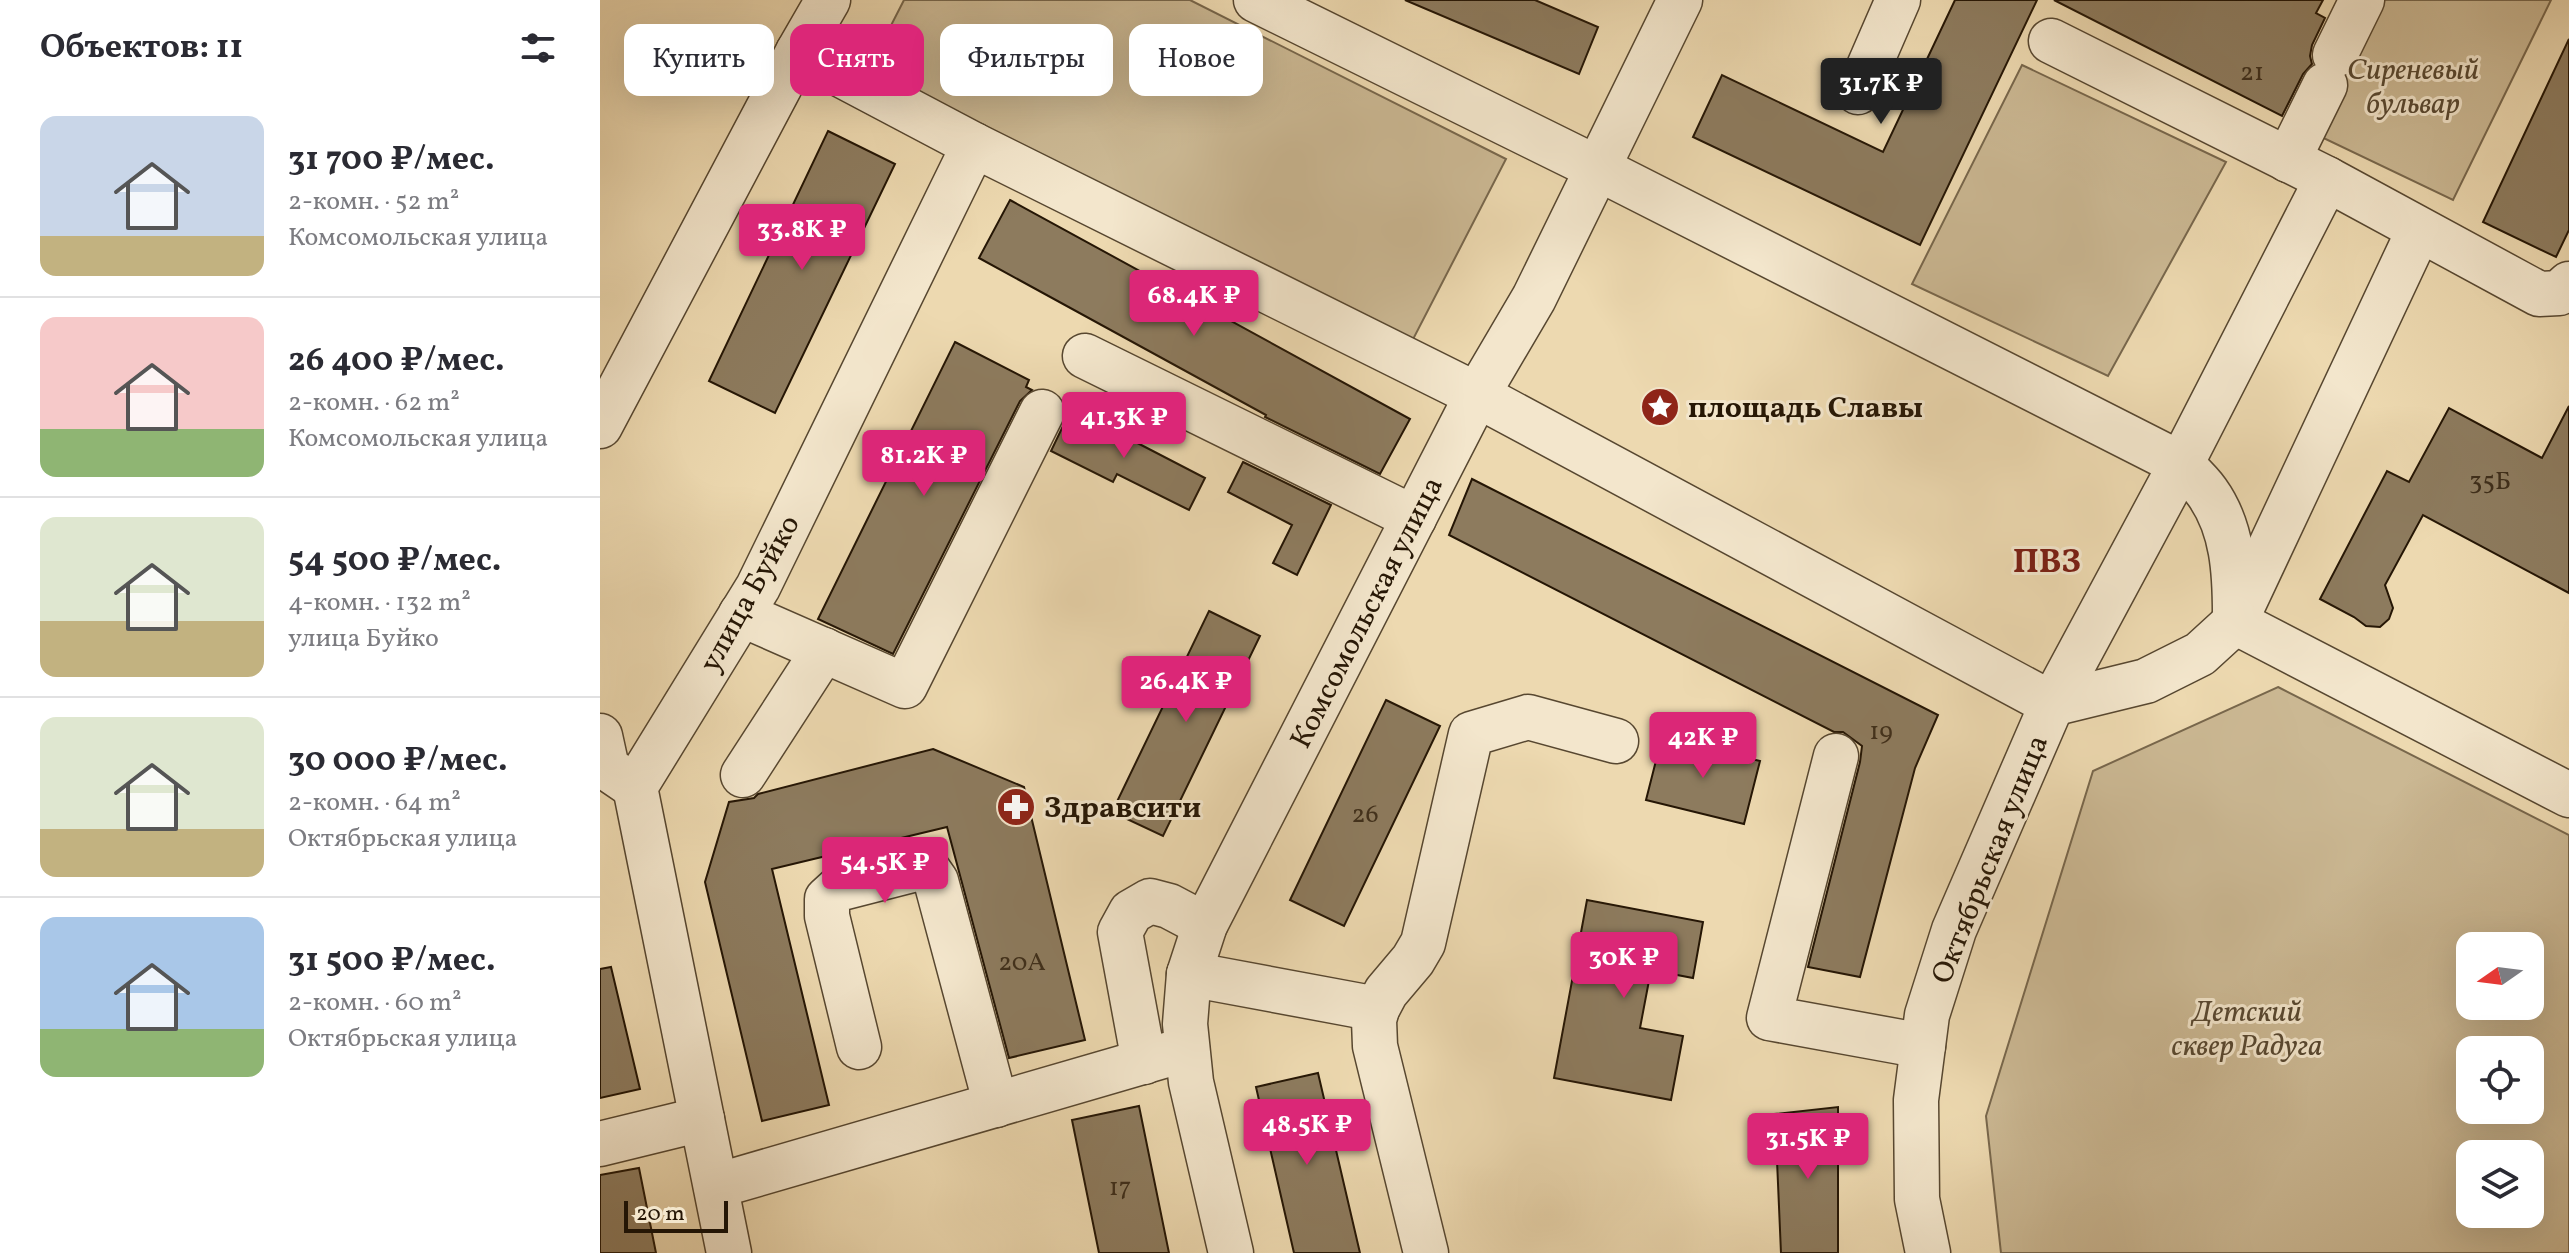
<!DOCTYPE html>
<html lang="ru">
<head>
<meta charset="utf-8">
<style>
	body { margin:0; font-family:Vollkorn,serif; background:#f7f7f7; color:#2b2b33; height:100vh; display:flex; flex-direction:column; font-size:30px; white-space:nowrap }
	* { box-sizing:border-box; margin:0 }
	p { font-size:26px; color:#7c7c81 }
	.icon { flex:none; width:44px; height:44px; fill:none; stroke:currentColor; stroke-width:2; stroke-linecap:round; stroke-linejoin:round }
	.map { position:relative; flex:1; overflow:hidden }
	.sheet { display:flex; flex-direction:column; background:#fff; width:600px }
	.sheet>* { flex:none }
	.hud { position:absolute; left:24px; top:24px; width:760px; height:72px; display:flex; gap:16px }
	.needle { width:52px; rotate:256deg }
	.buttons { position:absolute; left:1856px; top:932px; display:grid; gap:16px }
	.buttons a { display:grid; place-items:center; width:88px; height:88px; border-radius:16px; background:#fff; box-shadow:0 8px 32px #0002; font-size:40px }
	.scale { position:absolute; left:24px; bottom:20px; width:104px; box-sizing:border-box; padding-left:8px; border:4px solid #251605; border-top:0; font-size:22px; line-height:28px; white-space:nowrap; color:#251605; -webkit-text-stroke:6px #f3e6cc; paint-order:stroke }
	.price { position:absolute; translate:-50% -68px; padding:0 18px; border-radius:8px; background:#db2777; color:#fff; font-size:26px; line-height:52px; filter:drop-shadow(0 2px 4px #0008) }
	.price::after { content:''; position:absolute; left:50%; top:48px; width:24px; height:18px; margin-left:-12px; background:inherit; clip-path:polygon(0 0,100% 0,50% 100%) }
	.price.active { background:#222; color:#fff }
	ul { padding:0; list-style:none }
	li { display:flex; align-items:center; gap:24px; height:200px; padding:0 40px }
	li+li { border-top:2px solid #e1e1e2 }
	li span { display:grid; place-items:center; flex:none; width:224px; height:160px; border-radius:16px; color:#555 }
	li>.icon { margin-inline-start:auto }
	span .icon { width:96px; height:96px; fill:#fffc; stroke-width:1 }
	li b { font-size:34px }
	h2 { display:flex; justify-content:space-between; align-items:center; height:96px; padding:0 40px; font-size:34px }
	.pill { padding:0 28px; border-radius:16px; background:#fff; box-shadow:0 8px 32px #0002; font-size:28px; line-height:72px }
	.pill.active { background:#db2777; color:#fff }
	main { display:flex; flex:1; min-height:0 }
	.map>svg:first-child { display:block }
	.green { fill:#cbb893; stroke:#78674c; stroke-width:2; fill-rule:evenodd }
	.building { fill:#8d7b5e; stroke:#251605; stroke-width:2 }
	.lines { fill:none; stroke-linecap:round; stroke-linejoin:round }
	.minor-casing { stroke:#574730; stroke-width:47 }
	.minor { stroke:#f3e6cc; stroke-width:44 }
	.labels { text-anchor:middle; stroke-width:6; stroke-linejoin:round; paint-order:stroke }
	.number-label { font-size:26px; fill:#3f2f1b }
	.park-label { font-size:30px; font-style:italic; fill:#574730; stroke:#f3e6cc }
	.poi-label { font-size:30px; font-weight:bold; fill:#251605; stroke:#f3e6cc; text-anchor:start }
	.street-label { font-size:30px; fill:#251605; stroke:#f3e6cc }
	.quarter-label { font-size:34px; font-weight:bold; fill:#7a1f14; stroke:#f3e6cc }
</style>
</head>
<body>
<main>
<section class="sheet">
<h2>Объектов: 11<svg class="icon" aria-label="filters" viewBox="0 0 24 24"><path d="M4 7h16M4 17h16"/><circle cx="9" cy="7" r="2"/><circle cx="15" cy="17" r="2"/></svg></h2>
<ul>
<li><span style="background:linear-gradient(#c9d6e8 75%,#c2b280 0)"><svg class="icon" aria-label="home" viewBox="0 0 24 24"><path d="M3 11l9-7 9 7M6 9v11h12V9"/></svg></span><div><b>31 700 ₽/мес.</b><p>2-комн. · 52 m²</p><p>Комсомольская улица</p></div></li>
<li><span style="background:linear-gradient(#f6c9c9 70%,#8fb573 0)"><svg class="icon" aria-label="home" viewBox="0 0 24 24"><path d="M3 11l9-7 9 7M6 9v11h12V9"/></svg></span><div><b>26 400 ₽/мес.</b><p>2-комн. · 62 m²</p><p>Комсомольская улица</p></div></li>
<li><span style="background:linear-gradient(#dfe7d0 65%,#c2b280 0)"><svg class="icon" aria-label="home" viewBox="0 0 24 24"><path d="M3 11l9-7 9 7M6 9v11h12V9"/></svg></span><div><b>54 500 ₽/мес.</b><p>4-комн. · 132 m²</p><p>улица Буйко</p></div></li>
<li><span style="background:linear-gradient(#dfe7d0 70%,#c2b280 0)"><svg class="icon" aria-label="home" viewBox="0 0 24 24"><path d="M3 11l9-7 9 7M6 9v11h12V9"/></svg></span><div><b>30 000 ₽/мес.</b><p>2-комн. · 64 m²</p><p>Октябрьская улица</p></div></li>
<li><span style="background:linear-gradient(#a9c7e8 70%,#8fb573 0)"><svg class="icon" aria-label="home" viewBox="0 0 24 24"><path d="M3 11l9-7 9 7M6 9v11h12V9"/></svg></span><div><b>31 500 ₽/мес.</b><p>2-комн. · 60 m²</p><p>Октябрьская улица</p></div></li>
</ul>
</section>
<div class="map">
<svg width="1969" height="1253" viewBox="0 0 1969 1253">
	<rect width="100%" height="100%" fill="#edd9b0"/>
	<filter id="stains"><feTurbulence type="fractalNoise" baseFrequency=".0025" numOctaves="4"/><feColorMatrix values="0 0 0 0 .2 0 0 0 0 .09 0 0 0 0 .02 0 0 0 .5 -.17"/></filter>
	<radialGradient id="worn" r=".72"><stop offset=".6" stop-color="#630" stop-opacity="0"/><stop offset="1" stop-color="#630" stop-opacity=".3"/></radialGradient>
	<g class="green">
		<polygon points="304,0 590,0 906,159 808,349 260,86"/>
		<polygon points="1749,0 1951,0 1853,200 1690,122"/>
		<polygon points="1422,65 1626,162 1508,376 1312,284"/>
		<path d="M1678 687 1969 835V1253H1401L1386 1116 1493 771ZM1930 946V1006H1870V946ZM1930 1050V1110H1870V1050ZM1930 1154V1214H1870V1154Z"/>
	</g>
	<g class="building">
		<polygon points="805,0 935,0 998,27 979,74"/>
		<polygon points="1355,0 1437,0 1320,245 1093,137 1122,75 1283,152"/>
		<polygon points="1454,0 1723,0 1716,13 1725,18 1712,45 1710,56 1712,64 1703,74 1682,116"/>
		<polygon points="1969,39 1969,230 1956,257 1883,222"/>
		<polygon points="228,131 295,164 175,413 109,381"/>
		<polygon points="410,200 810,419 780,474 665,417 666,415 379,258"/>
		<polygon points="355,342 429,380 426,387 432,390 420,401 293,654 218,619"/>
		<polygon points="466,406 605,478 589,510 517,474 513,482 451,451 465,422"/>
		<polygon points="1969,406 1969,593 1823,515 1785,585 1793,608 1789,619 1780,627 1766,626 1754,617 1720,599 1787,471 1809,482 1849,408 1942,458"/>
		<polygon points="643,462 731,505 697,575 673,563 692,525 628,492"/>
		<polygon points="872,479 1338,715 1315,768 1260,977 1208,967 1260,762 1262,746 1243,732 1234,732 849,535"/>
		<polygon points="609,611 660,636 563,836 512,812"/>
		<polygon points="786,700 840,726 744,926 690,900"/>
		<polygon points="1062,737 1160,761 1144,824 1046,800"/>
		<polygon points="333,749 424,787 485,1040 409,1058 347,827 172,869 229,1105 162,1121 105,882 129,802 154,798 158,794"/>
		<polygon points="987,900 1103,922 1093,978 1051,970 1040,1028 1083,1036 1071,1100 954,1078"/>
		<polygon points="11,967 40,1089 0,1098 0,969"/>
		<polygon points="718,1073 760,1253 694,1253 656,1087"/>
		<polygon points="539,1106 569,1253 499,1253 472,1120"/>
		<polygon points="1238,1107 1238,1253 1181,1253 1175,1114"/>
		<polygon points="39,1168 56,1253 0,1253 0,1175"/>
	</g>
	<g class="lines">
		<g class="minor-casing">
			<g id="minor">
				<path d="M656 0 1017 178 1581 464C1590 473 1600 482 1607 492 1633 528 1635 573 1635 615"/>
				<polyline points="1451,41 1727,179"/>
				<polyline points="1735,55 1762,0"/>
				<polyline points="1258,92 1298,0"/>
				<polyline points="374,145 877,395 1452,704 1546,681 1600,654 1635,622 1819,230"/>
				<polyline points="1688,160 1725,85"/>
				<polyline points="485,356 814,518"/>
				<polyline points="0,426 198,52 228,0"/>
				<polyline points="141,614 305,686 442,412"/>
				<polyline points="1635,622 1969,795"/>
				<polyline points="0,736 7,768 35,787"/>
				<polyline points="1236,756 1169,1018 1323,1046"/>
				<polyline points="143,775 224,650"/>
				<polyline points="589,974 777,1009"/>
				<polyline points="259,1047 227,916 227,899 238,889 316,869 329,871 336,881 396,1105"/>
				<polyline points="544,1062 520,932 531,912 550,901 569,906 605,925"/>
				<polyline points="0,1144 102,1119"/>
				<polyline points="116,1186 587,1049"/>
				<polyline points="129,1253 35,787 158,587 374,145 198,52"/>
				<polyline points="631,1253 591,1082 585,1024 589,974 605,925 877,395 934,298 1080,0"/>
				<polyline points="826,1253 775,1046 774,1020 777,1009 786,992 813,960 823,943 871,734 928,717 1016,741"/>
				<polyline points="1328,1253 1317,1199 1316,1100 1327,1015 1354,930 1452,704 1581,464 1727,179 1939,294 1959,293 1969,284"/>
			</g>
		</g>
		<use href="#minor" class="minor"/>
	</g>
	<defs>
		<g id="sight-disc" transform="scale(2)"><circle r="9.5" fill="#8f2418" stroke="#f3e6cc"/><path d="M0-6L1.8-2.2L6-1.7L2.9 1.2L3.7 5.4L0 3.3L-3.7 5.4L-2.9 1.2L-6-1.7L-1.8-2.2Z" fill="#fff"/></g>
		<g id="pharmacy-disc" transform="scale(2)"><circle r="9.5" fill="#8f2418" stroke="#f3e6cc"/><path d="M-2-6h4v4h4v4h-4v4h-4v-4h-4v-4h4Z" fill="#fff"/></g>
	</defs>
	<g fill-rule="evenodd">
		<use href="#sight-disc" x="1060" y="407"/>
		<use href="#pharmacy-disc" x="416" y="807"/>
	</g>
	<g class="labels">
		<g class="number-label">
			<text x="1652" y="80">21</text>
			<text x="1890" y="489">35Б</text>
			<text x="1281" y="739">19</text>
			<text x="765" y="822">26</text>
			<text x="422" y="970">20А</text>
			<text x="520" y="1195">17</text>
		</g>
		<g class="park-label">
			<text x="1813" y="79">Сиреневый<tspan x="1813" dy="34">бульвар</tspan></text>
			<text x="1647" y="1021">Детский<tspan x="1647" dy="34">сквер Радуга</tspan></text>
		</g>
		<g class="poi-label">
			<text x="1088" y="417">площадь Славы</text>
			<text x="444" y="817">Здравсити</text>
		</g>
		<g class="street-label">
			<text transform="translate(149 593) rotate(-61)" y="10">улица Буйко</text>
			<text transform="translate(766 612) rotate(-63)" y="10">Комсомольская улица</text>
			<text transform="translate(1389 859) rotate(-68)" y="10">Октябрьская улица</text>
		</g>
		<g class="quarter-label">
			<text x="1447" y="572">ПВЗ</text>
		</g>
	</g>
	<rect width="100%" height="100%" filter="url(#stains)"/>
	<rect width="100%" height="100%" fill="url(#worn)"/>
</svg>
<div class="buttons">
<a><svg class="needle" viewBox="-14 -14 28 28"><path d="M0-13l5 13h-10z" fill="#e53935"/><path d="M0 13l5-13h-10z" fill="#7c7c81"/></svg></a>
<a><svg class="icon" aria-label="locate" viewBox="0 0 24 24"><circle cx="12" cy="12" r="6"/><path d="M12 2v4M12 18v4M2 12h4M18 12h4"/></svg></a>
<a><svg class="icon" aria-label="layers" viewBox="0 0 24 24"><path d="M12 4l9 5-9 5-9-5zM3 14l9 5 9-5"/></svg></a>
</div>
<div class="scale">20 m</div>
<b class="price active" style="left:1281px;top:126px">31.7K ₽</b>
<b class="price" style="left:202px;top:272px">33.8K ₽</b>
<b class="price" style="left:594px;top:338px">68.4K ₽</b>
<b class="price" style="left:524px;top:460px">41.3K ₽</b>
<b class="price" style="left:324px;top:498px">81.2K ₽</b>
<b class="price" style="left:586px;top:724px">26.4K ₽</b>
<b class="price" style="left:1103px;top:780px">42K ₽</b>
<b class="price" style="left:285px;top:905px">54.5K ₽</b>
<b class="price" style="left:1024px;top:1000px">30K ₽</b>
<b class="price" style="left:707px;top:1167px">48.5K ₽</b>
<b class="price" style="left:1208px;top:1181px">31.5K ₽</b>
<div class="hud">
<a class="pill">Купить</a>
<a class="pill active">Снять</a>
<a class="pill">Фильтры</a>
<a class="pill">Новое</a>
</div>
</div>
</main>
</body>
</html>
